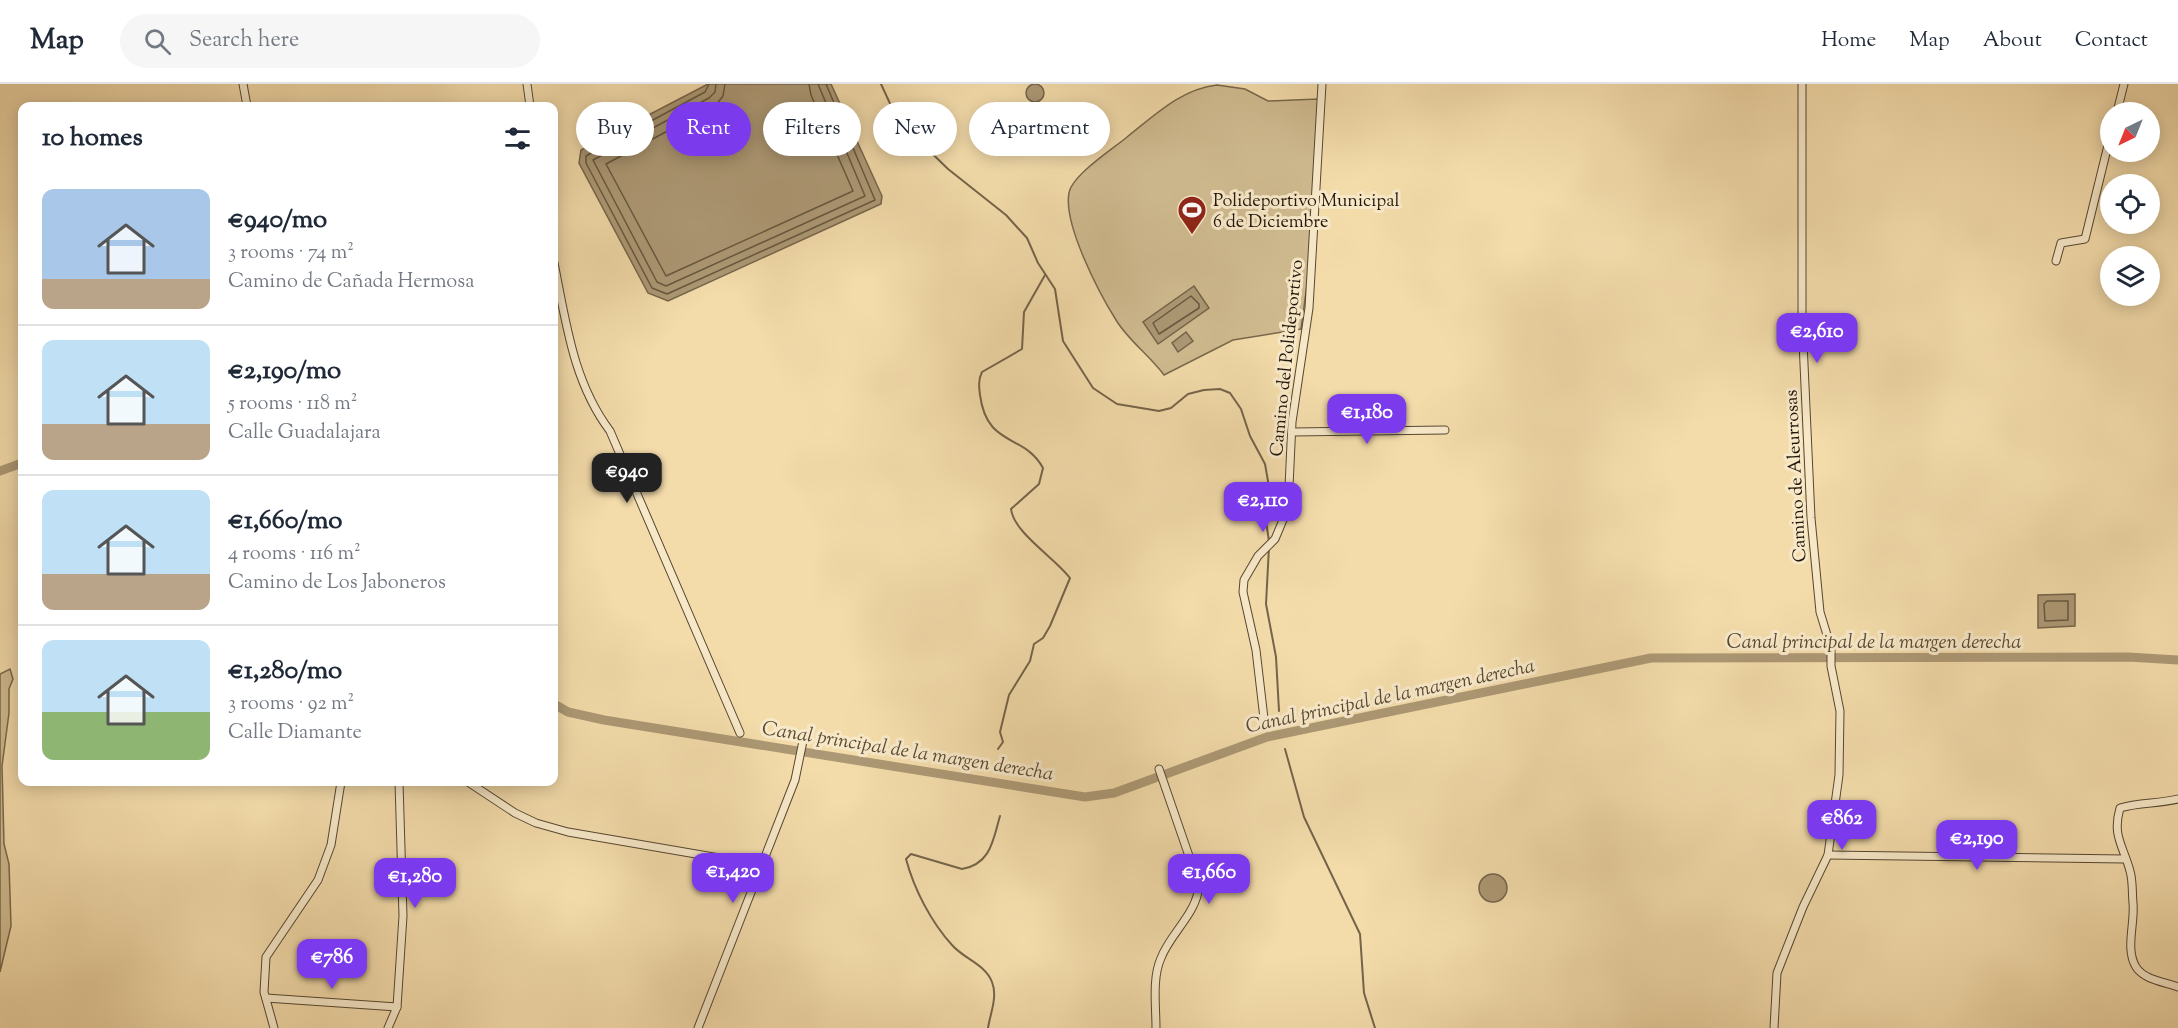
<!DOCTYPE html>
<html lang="en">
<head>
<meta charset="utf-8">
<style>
	body { margin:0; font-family:"Sorts Mill Goudy",serif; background:#f6f6f7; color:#1f2937; height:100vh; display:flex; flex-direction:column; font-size:22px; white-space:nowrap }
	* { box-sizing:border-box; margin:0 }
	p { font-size:20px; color:#747a83 }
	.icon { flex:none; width:33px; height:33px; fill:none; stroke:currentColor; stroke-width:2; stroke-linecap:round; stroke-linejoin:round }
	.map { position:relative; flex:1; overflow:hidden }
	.drawer { position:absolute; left:18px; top:18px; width:540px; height:684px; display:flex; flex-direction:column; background:#fff; border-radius:12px; box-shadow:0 3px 15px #0003 }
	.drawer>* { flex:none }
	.guide { position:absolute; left:576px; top:18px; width:570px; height:54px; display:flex; gap:12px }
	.needle { width:39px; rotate:223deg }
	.buttons { position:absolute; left:2100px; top:18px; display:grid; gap:12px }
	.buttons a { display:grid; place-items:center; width:60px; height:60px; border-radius:50%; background:#fff; box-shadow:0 3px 15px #0003; font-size:30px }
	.price { position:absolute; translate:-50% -51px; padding:0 14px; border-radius:12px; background:#7c3aed; color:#fff; font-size:20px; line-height:39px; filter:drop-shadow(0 2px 3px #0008) }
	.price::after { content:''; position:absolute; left:50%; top:36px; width:18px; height:14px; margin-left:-9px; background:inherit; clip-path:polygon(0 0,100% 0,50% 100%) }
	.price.current { background:#222; color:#fff }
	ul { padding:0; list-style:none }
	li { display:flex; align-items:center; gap:18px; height:150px; padding:0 24px }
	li+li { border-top:2px solid #e0e1e3 }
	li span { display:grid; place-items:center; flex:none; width:168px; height:120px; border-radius:12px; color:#555 }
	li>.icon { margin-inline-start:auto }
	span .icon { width:72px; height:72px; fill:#fffc; stroke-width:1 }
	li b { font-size:26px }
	h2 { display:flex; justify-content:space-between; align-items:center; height:72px; padding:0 24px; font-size:26px }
	.chip { padding:0 21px; border-radius:27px; background:#fff; box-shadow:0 3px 15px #0003; font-size:21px; line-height:54px }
	.chip.current { background:#7c3aed; color:#fff }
	header { display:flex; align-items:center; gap:36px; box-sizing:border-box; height:84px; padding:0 30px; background:#fff; border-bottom:2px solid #e0e1e3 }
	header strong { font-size:28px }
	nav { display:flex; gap:33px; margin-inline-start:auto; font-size:21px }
	.search { width:420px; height:54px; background:#f6f6f7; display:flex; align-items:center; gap:15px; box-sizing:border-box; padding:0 21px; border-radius:33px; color:#747a83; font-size:22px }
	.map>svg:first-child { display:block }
	.green { fill:#cfba8f; stroke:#78684c; stroke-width:1.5 }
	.water { fill:#ac9874; stroke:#75644a; stroke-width:1.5 }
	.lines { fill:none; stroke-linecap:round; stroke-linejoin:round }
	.shore { stroke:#67573f; stroke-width:1.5 }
	.stream { stroke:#75644a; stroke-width:2 }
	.canal { stroke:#ac9874; stroke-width:9 }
	.street-casing { stroke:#564732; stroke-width:9 }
	.street { stroke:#f7e8c8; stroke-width:7 }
	.labels { text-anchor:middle; stroke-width:6; stroke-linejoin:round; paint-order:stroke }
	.poi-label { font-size:18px; fill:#22160a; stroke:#f7e8c8; text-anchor:start }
	.street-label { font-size:18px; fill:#22160a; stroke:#f7e8c8 }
	.water-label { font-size:20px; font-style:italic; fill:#594a34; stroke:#f7e8c8 }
</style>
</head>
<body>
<header>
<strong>Map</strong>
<div class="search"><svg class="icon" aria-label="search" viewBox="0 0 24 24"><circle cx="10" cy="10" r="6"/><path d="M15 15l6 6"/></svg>Search here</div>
<nav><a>Home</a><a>Map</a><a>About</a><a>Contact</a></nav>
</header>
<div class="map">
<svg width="2178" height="944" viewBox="0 0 2178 944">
	<rect width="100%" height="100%" fill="#f3dbaa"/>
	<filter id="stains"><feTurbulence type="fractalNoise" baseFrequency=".00333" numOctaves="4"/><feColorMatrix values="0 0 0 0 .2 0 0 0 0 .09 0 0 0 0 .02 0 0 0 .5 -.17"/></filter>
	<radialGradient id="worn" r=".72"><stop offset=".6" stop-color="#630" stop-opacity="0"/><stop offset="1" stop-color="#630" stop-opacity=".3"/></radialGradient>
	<g class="green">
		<path d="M1217 1 1245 5 1268 17 1318 15 1308 193 1301 245 1233 256 1164 291C1150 272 1128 256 1116 236 1099 209 1063 140 1069 109 1072 91 1113 65 1127 53 1155 31 1181 5 1217 1Z"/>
		<polygon points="10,585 13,595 9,605 9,629 2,682 4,760 9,780 11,842 0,888 0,590"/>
	</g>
	<g class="water">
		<circle cx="1035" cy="9" r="9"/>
		<polygon points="708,0 831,0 882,112 881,120 668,217 648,209 579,79 581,66"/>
		<polygon points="1194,202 1209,224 1158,260 1143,238"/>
		<polygon points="1186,248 1193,257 1178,268 1172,259"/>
		<polygon points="2075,510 2075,542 2038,544 2038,511"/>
		<circle cx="1493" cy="804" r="14"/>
	</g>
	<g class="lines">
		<g class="shore">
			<polyline points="709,0 705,8 586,72 586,79 652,204 667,210 875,116 826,0"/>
			<polyline points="716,0 715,8 709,14 593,76 657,198 666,202 865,112 818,0"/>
			<polyline points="725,0 723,12 716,21 606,80 666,192 853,107 811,11 809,0"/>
			<polygon points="1191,212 1199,220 1199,224 1159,250 1153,239"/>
			<polygon points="2047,517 2068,517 2068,536 2045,537 2044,520"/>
		</g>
		<g class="stream">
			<polyline points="881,0 893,26 913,51 948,85 1006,131 1027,154 1038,179 1055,205 1063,257 1093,304 1117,320 1159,327 1171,324 1188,310 1204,306 1220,305 1230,309 1241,325 1250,352 1265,380 1268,397 1265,431 1269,457"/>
			<polyline points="1269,463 1266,520 1276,573 1279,627"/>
			<path d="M998 665 1003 658 1000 648 1009 611 1030 577 1034 560 1043 554 1050 542 1070 494C1054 473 1014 449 1011 425L1039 400 1043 384C1024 349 987 364 980 311 979 303 978 296 982 288L1022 265 1024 228 1045 191"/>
			<polyline points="1285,665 1304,733 1360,850 1364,909 1375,944"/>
			<path d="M988 944C990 930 998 913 992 898 985 880 964 875 952 861 931 838 914 805 906 775L911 770 962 785C991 780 993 756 1000 732"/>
		</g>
		<g class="canal">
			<polyline points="0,387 22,379"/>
			<polyline points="554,620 568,628 604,636 1085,713 1114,709 1267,653 1651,574 2128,573 2178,576"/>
		</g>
		<g class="street-casing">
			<g id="street">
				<polyline points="243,0 247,22"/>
				<polyline points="527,0 530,22"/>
				<polyline points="2117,28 2124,0"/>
				<polyline points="2056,177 2061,159 2085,155 2110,53"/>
				<path d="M554 179C566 238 573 298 610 347L740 649"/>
				<polyline points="1292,348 1445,346"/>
				<polyline points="1265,643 1256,566 1243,508 1244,496 1258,472 1275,455 1288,424 1292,338 1309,224 1322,0"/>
				<polyline points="468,698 515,729 536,739 568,748 760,781"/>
				<path d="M2178 715C2158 720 2139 718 2120 724 2112 752 2123 761 2130 787 2133 797 2132 809 2133 819 2135 840 2125 865 2136 883 2144 896 2165 898 2178 903"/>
				<polyline points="1828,771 2125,775"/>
				<polyline points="266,914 397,923"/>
				<polyline points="274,944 264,908 266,873 318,796 331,761 341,698"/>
				<polyline points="388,944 397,923 403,832 399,698"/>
				<polyline points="698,944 795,696 803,657"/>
				<path d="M1156 944C1156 922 1152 894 1161 874 1171 848 1197 830 1199 801L1159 685"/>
				<polyline points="1774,944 1777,889 1803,823 1828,771 1839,691 1840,627 1831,582 1831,564 1820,528 1811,434 1802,236 1802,0"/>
			</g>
		</g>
		<use href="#street" class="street"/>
	</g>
	<defs>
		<g id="stadium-pin" transform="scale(1.5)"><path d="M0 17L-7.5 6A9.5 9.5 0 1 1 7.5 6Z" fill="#8f2418" stroke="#f7e8c8"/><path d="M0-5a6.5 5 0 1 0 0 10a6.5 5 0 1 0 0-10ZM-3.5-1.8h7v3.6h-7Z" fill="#fff"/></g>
	</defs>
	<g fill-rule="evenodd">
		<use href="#stadium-pin" x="1192" y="126"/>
	</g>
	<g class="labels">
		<g class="poi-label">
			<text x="1213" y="122">Polideportivo Municipal<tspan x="1213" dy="21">6 de Diciembre</tspan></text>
		</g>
		<g class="street-label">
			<text transform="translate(1286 274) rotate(-84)" y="6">Camino del Polideportivo</text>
			<text transform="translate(1795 392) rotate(-93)" y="6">Camino de Aleurrosas</text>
		</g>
		<g class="water-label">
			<text x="1874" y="564">Canal principal de la margen derecha</text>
			<text transform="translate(1390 611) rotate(-12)" y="7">Canal principal de la margen derecha</text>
			<text transform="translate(908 666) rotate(9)" y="7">Canal principal de la margen derecha</text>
		</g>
	</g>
	<rect width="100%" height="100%" filter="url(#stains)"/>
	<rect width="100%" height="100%" fill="url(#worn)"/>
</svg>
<div class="buttons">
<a><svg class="needle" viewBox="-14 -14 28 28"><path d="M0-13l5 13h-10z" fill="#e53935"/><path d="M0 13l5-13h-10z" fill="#747a83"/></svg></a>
<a><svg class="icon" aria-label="locate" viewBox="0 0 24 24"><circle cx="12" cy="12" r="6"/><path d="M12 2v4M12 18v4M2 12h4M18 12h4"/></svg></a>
<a><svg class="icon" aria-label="layers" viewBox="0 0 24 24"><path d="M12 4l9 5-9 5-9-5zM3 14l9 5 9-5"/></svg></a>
</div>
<b class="price" style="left:1817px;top:280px">€2,610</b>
<b class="price" style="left:1367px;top:361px">€1,180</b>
<b class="price current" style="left:627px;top:420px">€940</b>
<b class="price" style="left:1263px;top:449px">€2,110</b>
<b class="price" style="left:1842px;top:767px">€862</b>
<b class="price" style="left:1977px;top:787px">€2,190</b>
<b class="price" style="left:733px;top:820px">€1,420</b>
<b class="price" style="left:1209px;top:821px">€1,660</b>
<b class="price" style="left:415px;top:825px">€1,280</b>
<b class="price" style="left:332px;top:906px">€786</b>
<div class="guide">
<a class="chip">Buy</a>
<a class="chip current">Rent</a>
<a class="chip">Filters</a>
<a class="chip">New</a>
<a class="chip">Apartment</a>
</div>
<section class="drawer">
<h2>10 homes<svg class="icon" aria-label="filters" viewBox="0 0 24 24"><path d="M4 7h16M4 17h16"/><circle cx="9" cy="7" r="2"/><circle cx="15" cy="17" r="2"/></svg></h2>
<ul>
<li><span style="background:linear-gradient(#a9c7e8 75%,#b9a48a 0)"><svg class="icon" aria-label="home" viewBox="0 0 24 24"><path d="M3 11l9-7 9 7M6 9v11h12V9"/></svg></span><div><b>€940/mo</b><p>3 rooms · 74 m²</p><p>Camino de Cañada Hermosa</p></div></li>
<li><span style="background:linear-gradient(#bfe0f5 70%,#b9a48a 0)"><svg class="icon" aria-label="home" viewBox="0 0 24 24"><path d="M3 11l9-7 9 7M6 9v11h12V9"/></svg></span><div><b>€2,190/mo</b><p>5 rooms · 118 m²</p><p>Calle Guadalajara</p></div></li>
<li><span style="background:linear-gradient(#bfe0f5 70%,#b9a48a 0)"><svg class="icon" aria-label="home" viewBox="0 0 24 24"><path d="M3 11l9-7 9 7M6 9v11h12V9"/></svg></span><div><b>€1,660/mo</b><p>4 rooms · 116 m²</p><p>Camino de Los Jaboneros</p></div></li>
<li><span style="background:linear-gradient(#bfe0f5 60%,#8fb573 0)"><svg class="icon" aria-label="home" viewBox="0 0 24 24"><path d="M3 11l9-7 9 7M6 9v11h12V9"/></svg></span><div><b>€1,280/mo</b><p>3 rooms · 92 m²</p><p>Calle Diamante</p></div></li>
</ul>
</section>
</div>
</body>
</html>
